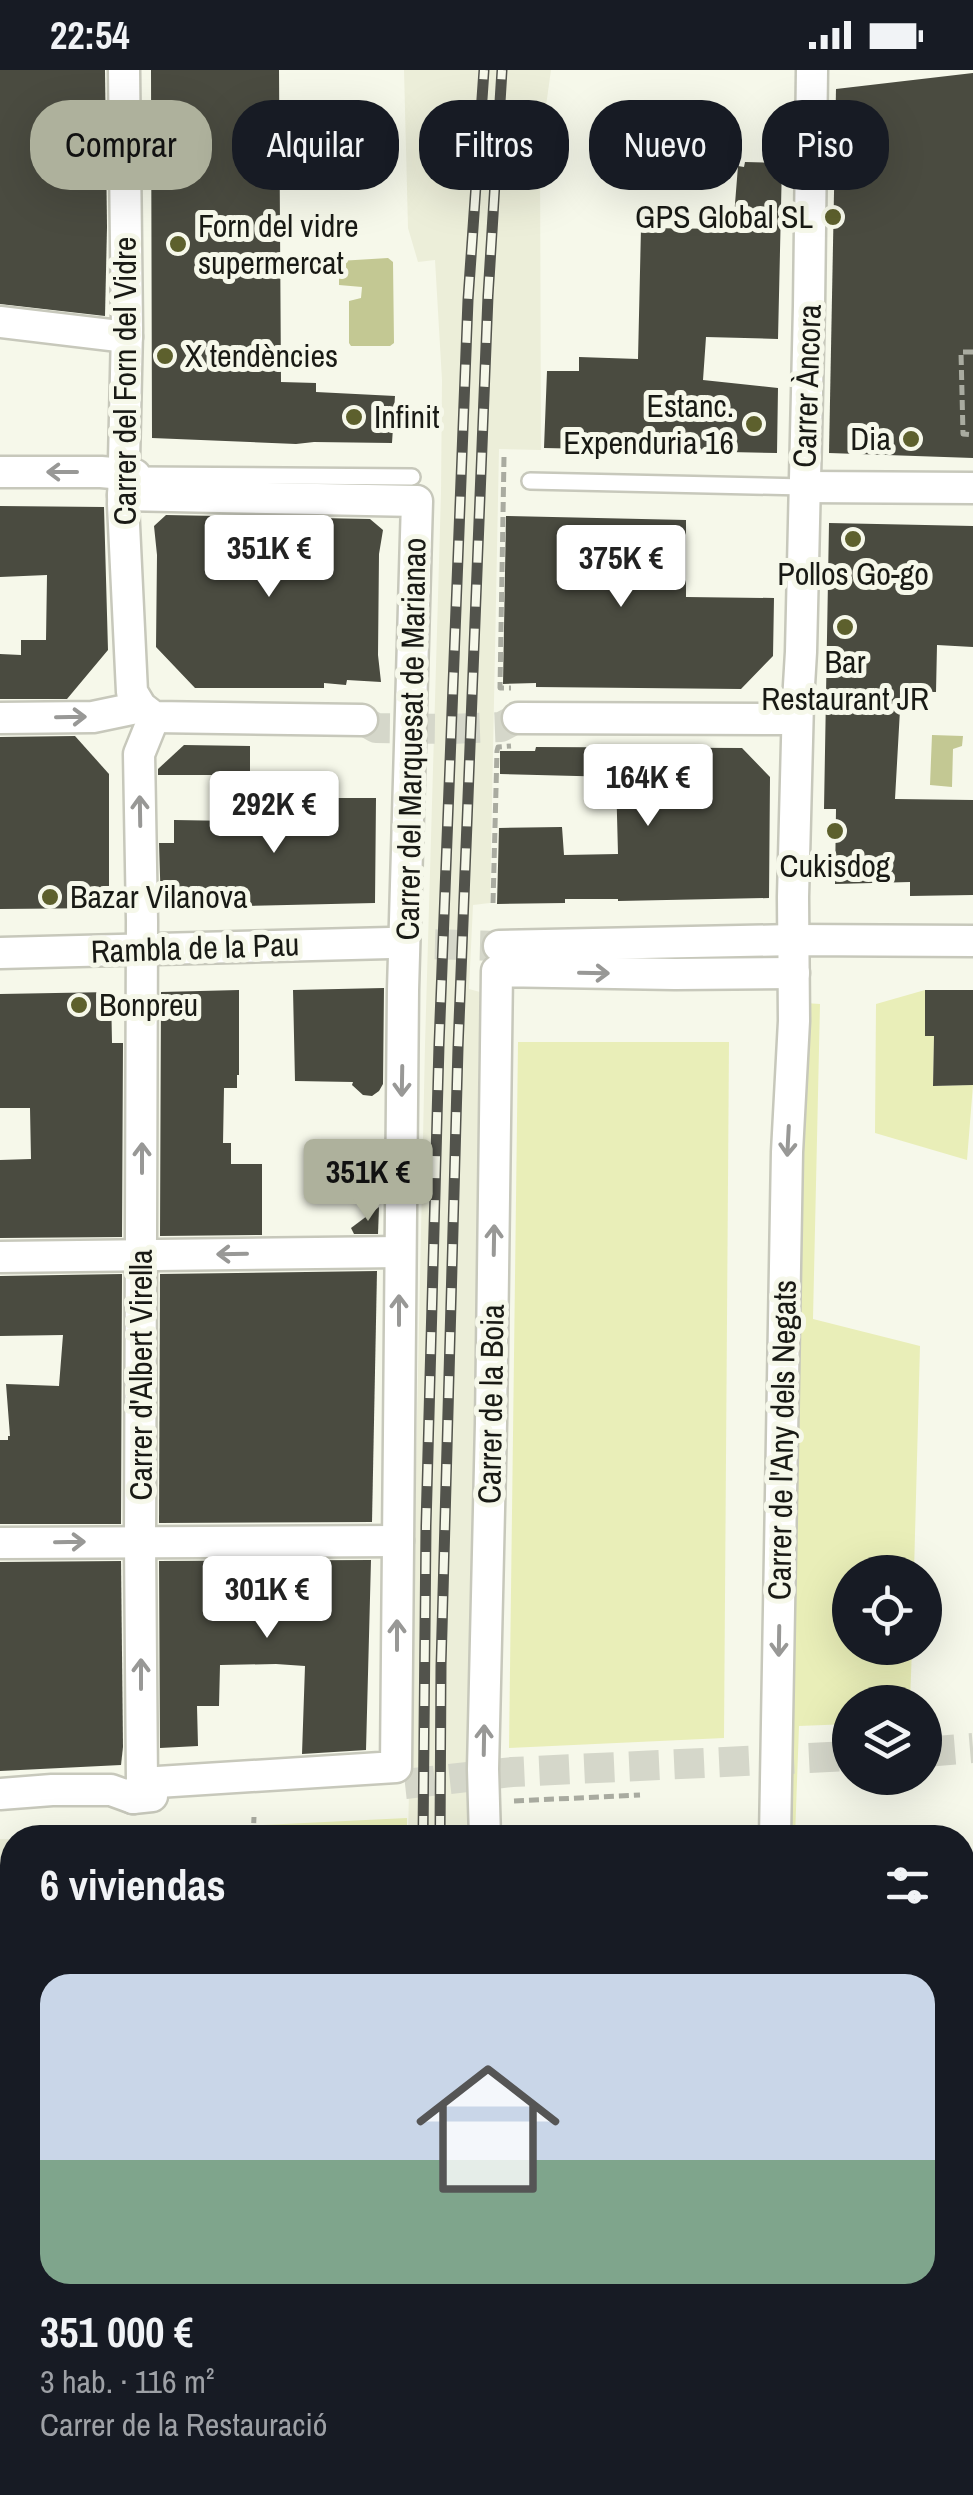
<!DOCTYPE html>
<html lang="es">
<head>
<meta charset="utf-8">
<style>
	body { margin:0; font-family:"Archivo Narrow",sans-serif; background:#242831; color:#f1f3f6; height:100vh; display:flex; flex-direction:column; font-size:38px; white-space:nowrap }
	* { box-sizing:border-box; margin:0 }
	p { font-size:32px; color:#9ea1a6 }
	.icon { flex:none; width:55px; height:55px; fill:none; stroke:currentColor; stroke-width:2; stroke-linecap:round; stroke-linejoin:round }
	.map { position:relative; flex:1; overflow:hidden }
	.details { position:absolute; left:0px; top:1755px; width:975px; height:670px; display:flex; flex-direction:column; background:#171b24; border-radius:40px 40px 0 0; box-shadow:0 10px 40px #0002 }
	.details>* { flex:none }
	.banner { position:absolute; left:30px; top:30px; width:915px; height:90px; display:flex; gap:20px }
	.controls { position:absolute; left:832px; top:1485px; display:grid; gap:20px }
	.controls a { display:grid; place-items:center; width:110px; height:110px; border-radius:50%; background:#171b24; box-shadow:0 10px 40px #0002; font-size:50px }
	.price { position:absolute; translate:-50% -85px; padding:0 22px; border-radius:10px; background:#fff; color:#222; font-size:32px; line-height:65px; filter:drop-shadow(0 2px 5px #0008) }
	.price::after { content:''; position:absolute; left:50%; top:60px; width:30px; height:22px; margin-left:-15px; background:inherit; clip-path:polygon(0 0,100% 0,50% 100%) }
	.price.selected { background:#aeb19c; color:#111 }
	ul { padding:0; list-style:none }
	li { display:grid; align-content:center; gap:20px; height:530px; padding:0 40px }
	li+li { border-top:2px solid #363941 }
	li span { display:grid; place-items:center; height:310px; border-radius:30px; color:#555 }
	li>.icon { margin-inline-start:auto }
	span .icon { width:180px; height:180px; fill:#fffc; stroke-width:1 }
	li b { font-size:42px }
	h2 { display:flex; justify-content:space-between; align-items:center; height:120px; padding:0 40px; font-size:42px }
	.pill { padding:0 35px; border-radius:40px; background:#171b24; box-shadow:0 10px 40px #0002; font-size:35px; line-height:90px }
	.pill.selected { background:#aeb19c; color:#111 }
	.status { display:flex; justify-content:space-between; align-items:center; height:70px; padding:0 50px; background:#171b24; direction:ltr }
	.status svg { height:28px; fill:currentColor }
	.map>svg:first-child { display:block }
	.built { fill:#eceed9 }
	.green { fill:#e9eeb8 }
	.water { fill:#c3c893 }
	.building { fill:#4a4b40 }
	.lines { fill:none; stroke-linecap:round; stroke-linejoin:round }
	.street-tunnel { stroke:#d5d7ca; stroke-width:30; stroke-dasharray:30 15; stroke-linecap:butt }
	.lane-casing { stroke:#c7c8bb; stroke-width:20 }
	.street-casing { stroke:#c7c8bb; stroke-width:35 }
	.path { stroke:#a9aba0; stroke-width:5; stroke-dasharray:10 5; stroke-linecap:butt }
	.lane { stroke:#fff; stroke-width:15 }
	.street { stroke:#fff; stroke-width:30 }
	.rail-casing { stroke:#52534c; stroke-width:11 }
	.rail { stroke:#f6f8ea; stroke-width:8; stroke-dasharray:22; stroke-linecap:butt }
	.oneway { stroke:#989896 }
	.poi-dot { fill:#5d602d; stroke:#f6f8ea; stroke-width:4 }
	.labels { text-anchor:middle; stroke-width:10; stroke-linejoin:round; paint-order:stroke }
	.poi-label { font-size:32px; fill:#191a15; stroke:#f6f8ea; text-anchor:start }
	.street-label { font-size:32px; fill:#191a15; stroke:#f6f8ea }
</style>
</head>
<body>
<div class="status"><b>22:54</b><svg viewBox="0 0 49 12"><path d="M0 12V9h3v3zM5 12V6h3v6zM10 12V3h3v9zM15 12V0h3v12zM26 1h20v11H26zM47 4h2v5h-2z"/></svg></div>
<div class="map">
<svg width="973" height="2425" viewBox="0 0 973 2425">
	<rect width="100%" height="100%" fill="#f6f8ea"/>
	<g class="built">
		<polygon points="404,0 551,0 540,79 541,380 499,379 490,833 473,835 469,919 480,922 478,1013 489,1202 472,1768 408,1767 425,975 441,423 442,310 435,190 418,192 408,158"/>
		<polygon points="0,1769 12,1769 12,2125 0,2126"/>
		<polygon points="398,2413 453,2413 452,2425 398,2425"/>
	</g>
	<g class="green">
		<polygon points="925,920 925,966 934,966 933,1016 973,1015 967,1090 875,1063 876,934"/>
		<polygon points="805,933 820,934 813,1249 920,1276 914,1502 850,1502 850,1578 912,1578 910,1632 850,1632 850,1654 799,1656 795,1767 791,1768"/>
		<polygon points="518,972 729,972 724,1668 509,1678"/>
		<polygon points="407,1748 407,1767 383,1767 374,1764 356,1761 333,1763 324,1767 277,1767 263,1755"/>
		<polygon points="962,1933 973,1936 973,2053 963,2053"/>
		<polygon points="962,2151 973,2151 973,2283 963,2282"/>
		<polygon points="963,2404 973,2404 973,2425 811,2425 811,2413 962,2412"/>
	</g>
	<g class="water">
		<polygon points="388,188 393,192 394,273 390,276 351,276 349,273 349,231 361,228 362,217 339,215 339,191"/>
		<polygon points="932,665 963,666 962,676 953,679 952,717 930,715"/>
	</g>
	<g class="building">
		<polygon points="0,0 105,0 107,157 105,246 0,234"/>
		<polygon points="151,0 279,0 281,312 316,313 316,322 395,326 392,373 314,372 296,374 152,368"/>
		<polygon points="973,3 973,388 829,383 836,19"/>
		<polygon points="745,92 782,93 778,269 706,267 703,310 778,318 777,383 544,378 547,301 579,301 579,287 638,289 641,158 733,159 738,96 744,97"/>
		<polygon points="0,436 104,437 108,580 67,629 0,629 0,584 21,585 21,570 46,570 47,505 0,507"/>
		<polygon points="166,445 370,449 383,460 379,484 378,585 381,612 347,610 346,615 324,613 324,618 195,618 156,577 157,485 154,456"/>
		<polygon points="506,446 686,450 686,527 774,528 773,586 741,619 536,617 536,613 503,614"/>
		<polygon points="829,453 973,456 973,577 937,575 936,622 901,622 895,729 973,730 973,825 910,826 910,812 835,814 836,739 824,739"/>
		<polygon points="75,666 109,704 109,838 0,839 0,667"/>
		<polygon points="184,675 250,676 250,705 158,705 158,699"/>
		<polygon points="536,677 742,678 770,707 769,828 618,831 618,829 565,829 565,833 497,834 499,758 562,757 564,785 618,784 616,707 500,704 500,681 535,681"/>
		<polygon points="303,728 376,728 375,833 161,838 159,773 174,773 174,750 234,751 241,729 301,736"/>
		<polygon points="384,918 383,1014 379,1021 372,1026 363,1025 352,1015 353,1012 295,1011 293,920"/>
		<polygon points="239,920 239,1005 237,1005 237,1018 224,1018 223,1073 231,1073 231,1094 262,1094 262,1165 160,1166 161,922"/>
		<polygon points="925,920 973,920 973,1015 933,1016 934,966 925,966"/>
		<polygon points="111,922 112,973 123,973 122,1167 0,1168 0,1090 31,1089 30,1038 0,1038 0,924"/>
		<polygon points="379,1137 378,1164 354,1164 351,1158"/>
		<polygon points="377,1201 372,1452 159,1453 160,1204"/>
		<polygon points="122,1204 121,1454 0,1454 0,1370 8,1370 8,1366 10,1366 6,1314 59,1316 63,1265 0,1266 0,1206"/>
		<polygon points="371,1490 366,1680 302,1684 305,1596 276,1594 220,1595 219,1636 197,1636 198,1676 160,1678 159,1491"/>
		<polygon points="121,1491 123,1677 121,1695 0,1701 0,1492"/>
	</g>
	<g class="lines">
		<g class="street-tunnel">
			<polyline points="362,650 376,658 447,659 501,657 518,648"/>
			<polyline points="390,873 499,876"/>
			<polyline points="925,1682 973,1678"/>
			<polyline points="405,1714 512,1702 850,1686"/>
		</g>
		<g class="lane-casing">
			<g id="lane">
				<polyline points="135,405 412,407"/>
				<polyline points="530,411 804,417"/>
			</g>
		</g>
		<g class="street-casing">
			<g id="street">
				<polyline points="124,0 127,260 123,434 132,622 141,637 154,647 362,650"/>
				<polyline points="0,252 127,267"/>
				<polyline points="0,402 101,402 135,405"/>
				<polyline points="804,417 973,418"/>
				<polyline points="123,425 417,431 403,920 396,1697 142,1713"/>
				<polyline points="787,647 798,632 801,582 809,236 812,0"/>
				<polyline points="0,648 93,647 141,637"/>
				<polyline points="518,648 785,649"/>
				<polyline points="499,876 793,870 973,871"/>
				<polyline points="0,883 390,873"/>
				<polyline points="0,1187 400,1182"/>
				<polyline points="0,1473 398,1471"/>
				<polyline points="0,1724 52,1720 111,1720 133,1728 152,1726"/>
				<polyline points="133,1728 142,1713 140,1472 142,851 139,684 154,647"/>
				<polyline points="485,1768 483,1699 491,1353 497,901 675,904 794,903"/>
				<polyline points="775,1768 787,1082 794,951 793,827 798,632"/>
				<polyline points="0,2156 12,2156"/>
				<polyline points="158,2425 158,2412"/>
				<polyline points="366,2425 366,2412"/>
				<polyline points="475,2425 475,2412"/>
				<polyline points="770,2425 771,2412"/>
			</g>
		</g>
		<g class="path">
			<polyline points="973,282 961,282 963,364 973,365"/>
			<polyline points="504,387 500,618 511,618"/>
			<polyline points="493,833 497,681 498,677 511,676"/>
			<polyline points="514,1731 640,1725"/>
			<polyline points="253,1768 254,1747"/>
			<polyline points="351,1768 358,1768"/>
			<polyline points="962,2039 973,2040"/>
			<polyline points="962,2159 973,2159"/>
			<polyline points="962,2274 973,2274"/>
			<polyline points="962,2396 973,2397"/>
		</g>
		<use href="#lane" class="lane"/>
		<use href="#street" class="street"/>
		<g class="rail-casing">
			<g id="rail">
				<polyline points="423,1768 426,1456 439,975 468,230 484,0"/>
				<polyline points="440,1768 441,1596 458,978 488,226 502,0"/>
				<polyline points="411,2425 411,2412"/>
				<polyline points="435,2425 436,2412"/>
			</g>
		</g>
		<use href="#rail" class="rail"/>
	</g>
	<defs><path id="oneway-shaft" d="M-6 0H5M1.5-3L5.5 0L1.5 3" fill="none" stroke-width="1.6" stroke-linecap="round" stroke-linejoin="round" transform="scale(2.5)"/></defs>
	<g class="oneway">
		<use href="#oneway-shaft" transform="translate(62 402) rotate(-180)"/>
		<use href="#oneway-shaft" transform="translate(71 647) rotate(-1)"/>
		<use href="#oneway-shaft" transform="translate(140 741) rotate(-91)"/>
		<use href="#oneway-shaft" transform="translate(594 903) rotate(1)"/>
		<use href="#oneway-shaft" transform="translate(402 1011) rotate(91)"/>
		<use href="#oneway-shaft" transform="translate(788 1071) rotate(93)"/>
		<use href="#oneway-shaft" transform="translate(142 1088) rotate(-90)"/>
		<use href="#oneway-shaft" transform="translate(494 1170) rotate(-89)"/>
		<use href="#oneway-shaft" transform="translate(232 1184) rotate(179)"/>
		<use href="#oneway-shaft" transform="translate(399 1240) rotate(-90)"/>
		<use href="#oneway-shaft" transform="translate(70 1472) rotate(-1)"/>
		<use href="#oneway-shaft" transform="translate(397 1565) rotate(-90)"/>
		<use href="#oneway-shaft" transform="translate(779 1571) rotate(91)"/>
		<use href="#oneway-shaft" transform="translate(141 1604) rotate(-90)"/>
		<use href="#oneway-shaft" transform="translate(484 1670) rotate(-89)"/>
	</g>
	<g class="poi-dot">
		<circle cx="833" cy="147" r="10"/>
		<circle cx="178" cy="174" r="10"/>
		<circle cx="165" cy="286" r="10"/>
		<circle cx="354" cy="347" r="10"/>
		<circle cx="754" cy="354" r="10"/>
		<circle cx="911" cy="369" r="10"/>
		<circle cx="853" cy="469" r="10"/>
		<circle cx="845" cy="557" r="10"/>
		<circle cx="835" cy="761" r="10"/>
		<circle cx="50" cy="827" r="10"/>
		<circle cx="79" cy="935" r="10"/>
	</g>
	<g class="labels">
		<g class="poi-label">
			<text x="813" y="158" text-anchor="end">GPS Global SL</text>
			<text x="198" y="167">Forn del vidre<tspan x="198" dy="37">supermercat</tspan></text>
			<text x="185" y="297">X tendències</text>
			<text x="734" y="347" text-anchor="end">Estanc.<tspan x="734" dy="37">Expenduria 16</tspan></text>
			<text x="374" y="358">Infinit</text>
			<text x="891" y="380" text-anchor="end">Dia</text>
			<text x="853" y="515" text-anchor="middle">Pollos Go-go</text>
			<text x="845" y="603" text-anchor="middle">Bar<tspan x="845" dy="37">Restaurant JR</tspan></text>
			<text x="835" y="807" text-anchor="middle">Cukisdog</text>
			<text x="70" y="838">Bazar Vilanova</text>
			<text x="99" y="946">Bonpreu</text>
		</g>
		<g class="street-label">
			<text transform="translate(125 311) rotate(-90)" y="11">Carrer del Forn del Vidre</text>
			<text transform="translate(807 316) rotate(-88)" y="11">Carrer Àncora</text>
			<text transform="translate(411 669) rotate(-89)" y="11">Carrer del Marquesat de Marianao</text>
			<text transform="translate(195 878) rotate(-2)" y="11">Rambla de la Pau</text>
			<text transform="translate(141 1305) rotate(-90)" y="11">Carrer d'Albert Virella</text>
			<text transform="translate(491 1334) rotate(-89)" y="11">Carrer de la Boia</text>
			<text transform="translate(782 1370) rotate(-89)" y="11">Carrer de l'Any dels Negats</text>
		</g>
	</g>
</svg>
<div class="controls">
<a><svg class="icon" aria-label="locate" viewBox="0 0 24 24"><circle cx="12" cy="12" r="6"/><path d="M12 2v4M12 18v4M2 12h4M18 12h4"/></svg></a>
<a><svg class="icon" aria-label="layers" viewBox="0 0 24 24"><path d="M12 4l9 5-9 5-9-5zM3 14l9 5 9-5"/></svg></a>
</div>
<b class="price" style="left:269px;top:530px">351K €</b>
<b class="price" style="left:621px;top:540px">375K €</b>
<b class="price" style="left:648px;top:759px">164K €</b>
<b class="price" style="left:274px;top:786px">292K €</b>
<b class="price selected" style="left:368px;top:1154px">351K €</b>
<b class="price" style="left:267px;top:1571px">301K €</b>
<div class="banner">
<a class="pill selected">Comprar</a>
<a class="pill">Alquilar</a>
<a class="pill">Filtros</a>
<a class="pill">Nuevo</a>
<a class="pill">Piso</a>
</div>
<section class="details">
<h2>6 viviendas<svg class="icon" aria-label="filters" viewBox="0 0 24 24"><path d="M4 7h16M4 17h16"/><circle cx="9" cy="7" r="2"/><circle cx="15" cy="17" r="2"/></svg></h2>
<ul>
<li><span style="background:linear-gradient(#c9d6e8 60%,#7fa58c 0)"><svg class="icon" aria-label="home" viewBox="0 0 24 24"><path d="M3 11l9-7 9 7M6 9v11h12V9"/></svg></span><div><b>351 000 €</b><p>3 hab. · 116 m²</p><p>Carrer de la Restauració</p></div></li>
</ul>
</section>
</div>
</body>
</html>
